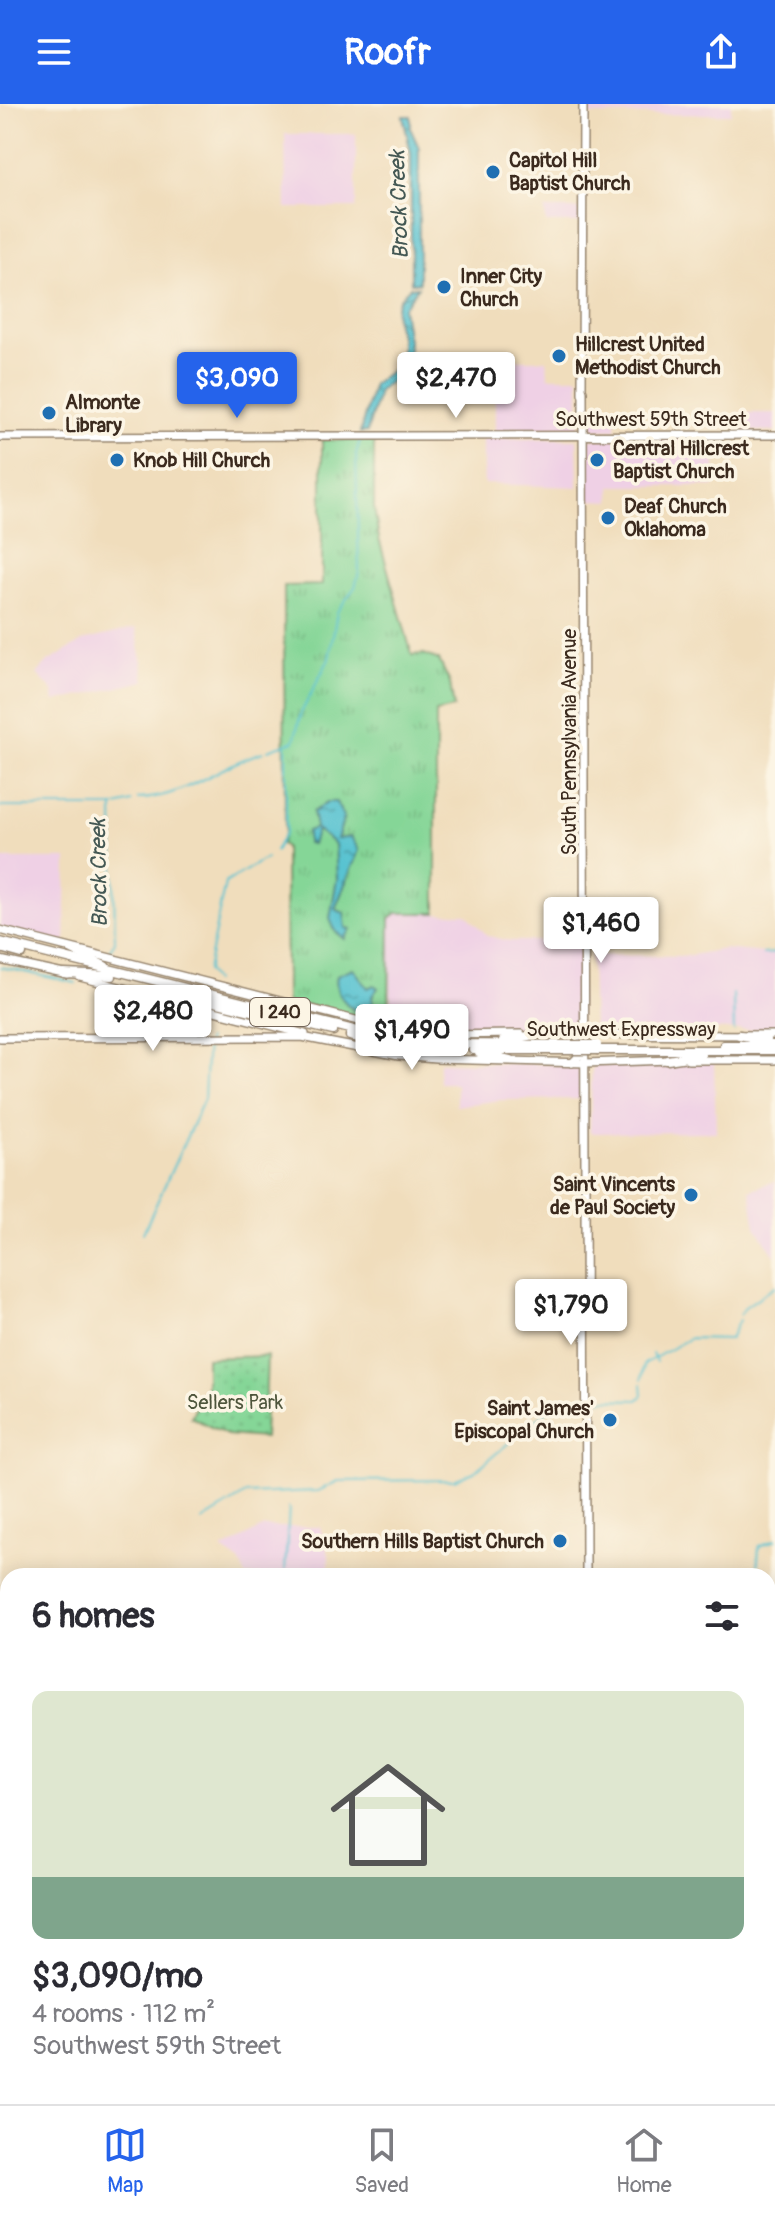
<!DOCTYPE html>
<html lang="en">
<head>
<meta charset="utf-8">
<style>
	body { margin:0; font-family:Pangolin,sans-serif; background:#f7f7f7; color:#2b2b33; height:100vh; display:flex; flex-direction:column; font-size:30px; white-space:nowrap }
	* { box-sizing:border-box; margin:0 }
	p { font-size:26px; color:#7c7c81 }
	.icon { flex:none; width:44px; height:44px; fill:none; stroke:currentColor; stroke-width:2; stroke-linecap:round; stroke-linejoin:round }
	.map { position:relative; flex:1; overflow:hidden }
	.drawer { position:absolute; left:0px; top:1464px; width:776px; height:536px; display:flex; flex-direction:column; background:#fff; border-radius:24px 24px 0 0; box-shadow:0 4px 20px #0003 }
	.drawer>* { flex:none }
	.price { position:absolute; translate:-50% -68px; padding:0 18px; border-radius:8px; background:#fff; color:#222; font-size:26px; line-height:52px; filter:drop-shadow(0 2px 4px #0008) }
	.price::after { content:''; position:absolute; left:50%; top:48px; width:24px; height:18px; margin-left:-12px; background:inherit; clip-path:polygon(0 0,100% 0,50% 100%) }
	.price.current { background:#2563eb; color:#fff }
	ul { padding:0; list-style:none }
	li { display:grid; align-content:center; gap:16px; height:424px; padding:0 32px }
	li+li { border-top:2px solid #e1e1e2 }
	li span { display:grid; place-items:center; height:248px; border-radius:16px; color:#555 }
	li>.icon { margin-inline-start:auto }
	span .icon { width:144px; height:144px; fill:#fffc; stroke-width:1 }
	li b { font-size:34px }
	h2 { display:flex; justify-content:space-between; align-items:center; height:96px; padding:0 32px; font-size:34px }
	header { display:flex; justify-content:space-between; align-items:center; height:104px; padding:0 32px; background:#2563eb; color:#fff; font-size:36px; font-weight:700 }
	.tabs { display:flex; justify-content:space-around; align-items:center; height:112px; border-top:2px solid #e1e1e2; background:#fff; font-size:22px; color:#7c7c81 }
	.tabs a { display:grid; justify-items:center; gap:4px }
	.tabs .current { color:#2563eb }
	.map>svg:first-child { display:block }
	.built { fill:#efd0e5 }
	.grass { fill:url(#grass-tufts); stroke:#60805a; stroke-width:2 }
	.park { fill:url(#park-dots); stroke:#60805a; stroke-width:2 }
	.water { fill:url(#water-ripples); stroke:#4a7678; stroke-width:2 }
	.lines { fill:none; stroke-linecap:round; stroke-linejoin:round }
	.stream { stroke:#58c3d1; stroke-width:2 }
	.major-casing { stroke:#96846d; stroke-width:10 }
	.highway-casing { stroke:#96846d; stroke-width:11 }
	.major { stroke:#fff; stroke-width:7 }
	.highway { stroke:#fff; stroke-width:8 }
	.highway-bridge-casing { stroke:#96846d; stroke-width:11; stroke-linecap:butt }
	.highway-bridge { stroke:#fff; stroke-width:8 }
	.poi-dot { fill:#1f6fb2; stroke:#fcf5e5; stroke-width:3 }
	.labels { text-anchor:middle; stroke-width:7; stroke-linejoin:round; paint-order:stroke }
	.shield { fill:#fcf5e5; stroke:#75675a; stroke-width:2 }
	.shield-label { font-size:18px; font-weight:bold; fill:#3b2a1e }
	.poi-label { font-size:20px; font-weight:bold; fill:#3b2a1e; stroke:#fcf5e5; text-anchor:start }
	.street-label { font-size:20px; fill:#3b2a1e; stroke:#fcf5e5 }
	.park-label { font-size:20px; fill:#4e553c; stroke:#fcf5e5 }
	.water-label { font-size:22px; font-style:italic; fill:#445854; stroke:#fcf5e5 }
</style>
</head>
<body>
<header><svg class="icon" aria-label="menu" viewBox="0 0 24 24"><path d="M4 6h16M4 12h16M4 18h16"/></svg>Roofr<svg class="icon" aria-label="share" viewBox="0 0 24 24"><path d="M12 15V3M7 8l5-5 5 5M5 13v7h14v-7"/></svg></header>
<div class="map">
<svg width="775" height="2000" viewBox="0 0 775 2000">
	<defs>
		<pattern id="grass-tufts" width="24" height="20" patternUnits="userSpaceOnUse" patternTransform="scale(2)"><rect width="24" height="20" fill="#85d697"/><path d="M3 7l-1-3M5 7V3M7 7l1-3M15 17l-1-3M17 17v-4M19 17l1-3" fill="none" stroke="#74b882"/></pattern>
		<pattern id="park-dots" width="8" height="8" patternUnits="userSpaceOnUse" patternTransform="scale(2)"><rect width="8" height="8" fill="#85d697"/><path d="M2 2h.1M6 6h.1" fill="none" stroke="#74b882" stroke-width="1.8" stroke-linecap="round"/></pattern>
		<pattern id="water-ripples" width="26" height="14" patternUnits="userSpaceOnUse" patternTransform="scale(2)"><rect width="26" height="14" fill="#58c3d1"/><path d="M2 4q2-2 4 0t4 0M15 11q2-2 4 0t4 0" fill="none" stroke="#4a9fa9"/></pattern>
	</defs>
	<rect width="100%" height="100%" fill="#fcf5e5"/>
	<filter id="ink" filterUnits="userSpaceOnUse"><feTurbulence type="fractalNoise" baseFrequency=".0125" numOctaves="2"/><feDisplacementMap in="SourceGraphic" scale="16" xChannelSelector="R" yChannelSelector="G"/><feConvolveMatrix kernelMatrix="1 2 1 2 8 2 1 2 1" color-interpolation-filters="sRGB"/></filter>
	<filter id="wash" filterUnits="userSpaceOnUse"><feTurbulence type="fractalNoise" baseFrequency=".006" numOctaves="4" result="noise"/><feDisplacementMap in="SourceGraphic" scale="32" xChannelSelector="R" yChannelSelector="G"/><feGaussianBlur stdDeviation="1.8" result="paint"/><feColorMatrix in="noise" values="0 0 0 0 0 0 0 0 0 0 0 0 0 0 0 0 0 1.4 0 .05"/><feComposite in="paint" operator="in"/></filter>
	<g filter="url(#wash)">
		<rect width="100%" height="100%" fill="#f0ddbc"/>
		<g class="built">
			<polygon points="587,0 731,0 731,10 587,11"/>
			<polygon points="285,30 356,30 356,104 286,104"/>
			<polygon points="545,105 580,105 580,119 546,119"/>
			<polygon points="470,256 547,256 548,273 579,273 579,328 495,328 495,291 470,291"/>
			<rect x="737" y="309" width="38" height="18"/>
			<polygon points="616,310 616,325 587,325 587,311"/>
			<polygon points="715,333 715,382 611,382 611,397 588,396 588,335"/>
			<polygon points="482,334 577,335 578,383 484,380"/>
			<polygon points="136,524 145,577 55,598 53,587 37,570 48,558 83,537"/>
			<polygon points="0,755 67,755 65,842 0,823"/>
			<polygon points="397,809 466,810 488,832 511,837 552,837 571,818 580,818 580,920 575,925 448,928 391,922 390,814"/>
			<polygon points="724,845 775,850 775,926 593,925 591,851 686,852"/>
			<polygon points="439,958 579,961 581,995 500,996 456,1002 456,979 439,979"/>
			<polygon points="714,958 716,1028 590,1029 592,966 596,961"/>
			<polygon points="775,1077 775,1152 756,1123 750,1086"/>
			<polygon points="264,1423 320,1423 329,1451 328,1472 246,1472 239,1457 222,1446"/>
		</g>
		<polygon class="grass" points="322,336 374,336 374,404 379,435 412,551 424,550 439,556 450,579 454,604 436,608 436,809 397,809 390,814 389,922 324,905 324,902 321,905 286,898 285,743 281,740 285,727 284,482 322,481"/>
		<polygon class="park" points="267,1252 264,1334 227,1331 191,1313 206,1282 206,1254"/>
		<g class="water">
			<polygon points="403,12 411,12 411,26 419,44 419,179 411,179 411,49"/>
			<path d="M410 183H418L403 204 409 244 407 259 400 270 379 286 367 328 360 329 373 280 392 266 400 254C407 223 380 211 410 183Z"/>
			<polygon points="327,698 336,698 344,714 337,735 351,733 359,746 335,805 344,809 346,824 351,825 345,835 335,827 330,814 337,775 335,740 317,726 312,740 307,739 307,727 316,724 313,708"/>
			<path d="M353 864 368 884 374 881 378 884 372 892 375 917C356 910 332 894 337 871Z"/>
		</g>
		<g class="lines">
			<g class="stream">
				<polyline points="402,271 405,286 425,285 426,288"/>
				<polyline points="268,646 294,637 301,609 329,555 337,508 355,483 359,468 356,350 360,336"/>
				<path d="M138 695C185 694 219 661 263 648"/>
				<polyline points="0,703 113,703 132,698"/>
				<polyline points="275,747 286,727 286,642"/>
				<polyline points="763,850 775,849"/>
				<polyline points="106,851 115,838 113,703"/>
				<polyline points="0,863 76,879"/>
				<polyline points="214,878 207,867 225,779 266,754"/>
				<polyline points="733,890 734,927"/>
				<polyline points="101,929 115,908 119,887"/>
				<polyline points="143,1129 204,995 207,936"/>
				<polyline points="740,1211 745,1203 775,1182"/>
				<polyline points="652,1250 656,1258"/>
				<polyline points="642,1275 644,1260 690,1234 730,1235 739,1216"/>
				<polyline points="589,1295 638,1296 643,1291 642,1280"/>
				<polyline points="202,1417 246,1390 318,1387 338,1377 454,1376 474,1368 560,1296 582,1295"/>
				<polyline points="285,1467 289,1404"/>
				<polyline points="757,1472 759,1442 775,1436"/>
				<polyline points="6,1822 3,1812 8,1810"/>
				<polyline points="7,1845 8,1859"/>
				<polyline points="8,1983 2,1987 8,2000"/>
			</g>
		</g>
	</g>
	<g filter="url(#ink)">
		<g class="lines">
			<g class="major-casing">
				<g id="major">
					<polyline points="583,287 586,1472"/>
					<polyline points="582,289 583,0"/>
					<polyline points="0,333 775,331"/>
					<polyline points="0,826 391,925 444,931 521,930"/>
					<polyline points="0,856 68,871"/>
					<polyline points="80,873 305,930"/>
					<polyline points="572,928 580,935 580,951 572,959"/>
					<polyline points="533,930 775,931"/>
					<polyline points="0,934 302,933 399,952 436,955 586,959 671,956"/>
					<polyline points="688,956 775,956"/>
					<polyline points="768,1533 775,1533"/>
					<polyline points="0,1534 8,1534"/>
					<polyline points="592,1992 592,2000"/>
				</g>
			</g>
			<g class="highway-casing">
				<g id="highway">
					<polyline points="0,838 390,935 445,940 575,941"/>
					<polyline points="0,844 22,850"/>
					<polyline points="70,845 105,862"/>
					<polyline points="64,870 112,872"/>
					<polyline points="210,897 333,927"/>
					<polyline points="739,931 766,936"/>
					<polyline points="350,932 391,941"/>
					<polyline points="503,937 538,930"/>
					<polyline points="724,941 775,941"/>
					<polyline points="473,946 575,946"/>
					<polyline points="598,946 775,946"/>
					<polyline points="479,949 510,956"/>
					<polyline points="667,956 701,951"/>
				</g>
			</g>
			<use href="#major" class="major"/>
			<use href="#highway" class="highway"/>
			<g class="highway-bridge-casing">
				<g id="highway-bridge">
					<polyline points="575,941 597,941"/>
					<polyline points="575,946 598,946"/>
				</g>
			</g>
			<use href="#highway-bridge" class="highway-bridge"/>
		</g>
	</g>
	<g class="poi-dot">
		<circle cx="493" cy="68" r="8"/>
		<circle cx="444" cy="183" r="8"/>
		<circle cx="559" cy="252" r="8"/>
		<circle cx="49" cy="309" r="8"/>
		<circle cx="117" cy="356" r="8"/>
		<circle cx="597" cy="356" r="8"/>
		<circle cx="608" cy="414" r="8"/>
		<circle cx="691" cy="1091" r="8"/>
		<circle cx="610" cy="1316" r="8"/>
		<circle cx="560" cy="1437" r="8"/>
	</g>
	<g class="labels">
		<rect class="shield" x="250" y="894" width="60" height="28" rx="6"/>
		<g class="shield-label">
			<text x="280" y="914">I 240</text>
		</g>
		<g class="poi-label">
			<text x="509" y="63">Capitol Hill<tspan x="509" dy="23">Baptist Church</tspan></text>
			<text x="460" y="179">Inner City<tspan x="460" dy="23">Church</tspan></text>
			<text x="575" y="247">Hillcrest United<tspan x="575" dy="23">Methodist Church</tspan></text>
			<text x="65" y="305">Almonte<tspan x="65" dy="23">Library</tspan></text>
			<text x="613" y="351">Central Hillcrest<tspan x="613" dy="23">Baptist Church</tspan></text>
			<text x="133" y="363">Knob Hill Church</text>
			<text x="624" y="409">Deaf Church<tspan x="624" dy="23">Oklahoma</tspan></text>
			<text x="675" y="1087" text-anchor="end">Saint Vincents<tspan x="675" dy="23">de Paul Society</tspan></text>
			<text x="594" y="1311" text-anchor="end">Saint James'<tspan x="594" dy="23">Episcopal Church</tspan></text>
			<text x="544" y="1444" text-anchor="end">Southern Hills Baptist Church</text>
		</g>
		<g class="street-label">
			<text x="651" y="322">Southwest 59th Street</text>
			<text transform="translate(569 638) rotate(-90)" y="7">South Pennsylvania Avenue</text>
			<text x="621" y="932">Southwest Expressway</text>
		</g>
		<g class="park-label">
			<text x="235" y="1305">Sellers Park</text>
		</g>
		<g class="water-label">
			<text transform="translate(398 101) rotate(-92)" y="8">Brock Creek</text>
			<text transform="translate(98 769) rotate(-91)" y="8">Brock Creek</text>
		</g>
	</g>
</svg>
<b class="price current" style="left:237px;top:316px">$3,090</b>
<b class="price" style="left:456px;top:316px">$2,470</b>
<b class="price" style="left:601px;top:861px">$1,460</b>
<b class="price" style="left:153px;top:949px">$2,480</b>
<b class="price" style="left:412px;top:968px">$1,490</b>
<b class="price" style="left:571px;top:1243px">$1,790</b>
<section class="drawer">
<h2>6 homes<svg class="icon" aria-label="filters" viewBox="0 0 24 24"><path d="M4 7h16M4 17h16"/><circle cx="9" cy="7" r="2"/><circle cx="15" cy="17" r="2"/></svg></h2>
<ul>
<li><span style="background:linear-gradient(#dfe7d0 75%,#7fa58c 0)"><svg class="icon" aria-label="home" viewBox="0 0 24 24"><path d="M3 11l9-7 9 7M6 9v11h12V9"/></svg></span><div><b>$3,090/mo</b><p>4 rooms · 112 m²</p><p>Southwest 59th Street</p></div></li>
</ul>
</section>
</div>
<nav class="tabs">
<a class="current"><svg class="icon" aria-label="map" viewBox="0 0 24 24"><path d="M3 6l6-2 6 2 6-2v14l-6 2-6-2-6 2zM9 4v14M15 6v14"/></svg>Map</a>
<a><svg class="icon" aria-label="saved" viewBox="0 0 24 24"><path d="M7 4h10v16l-5-4-5 4z"/></svg>Saved</a>
<a><svg class="icon" aria-label="home" viewBox="0 0 24 24"><path d="M3 11l9-7 9 7M6 9v11h12V9"/></svg>Home</a>
</nav>
</body>
</html>
